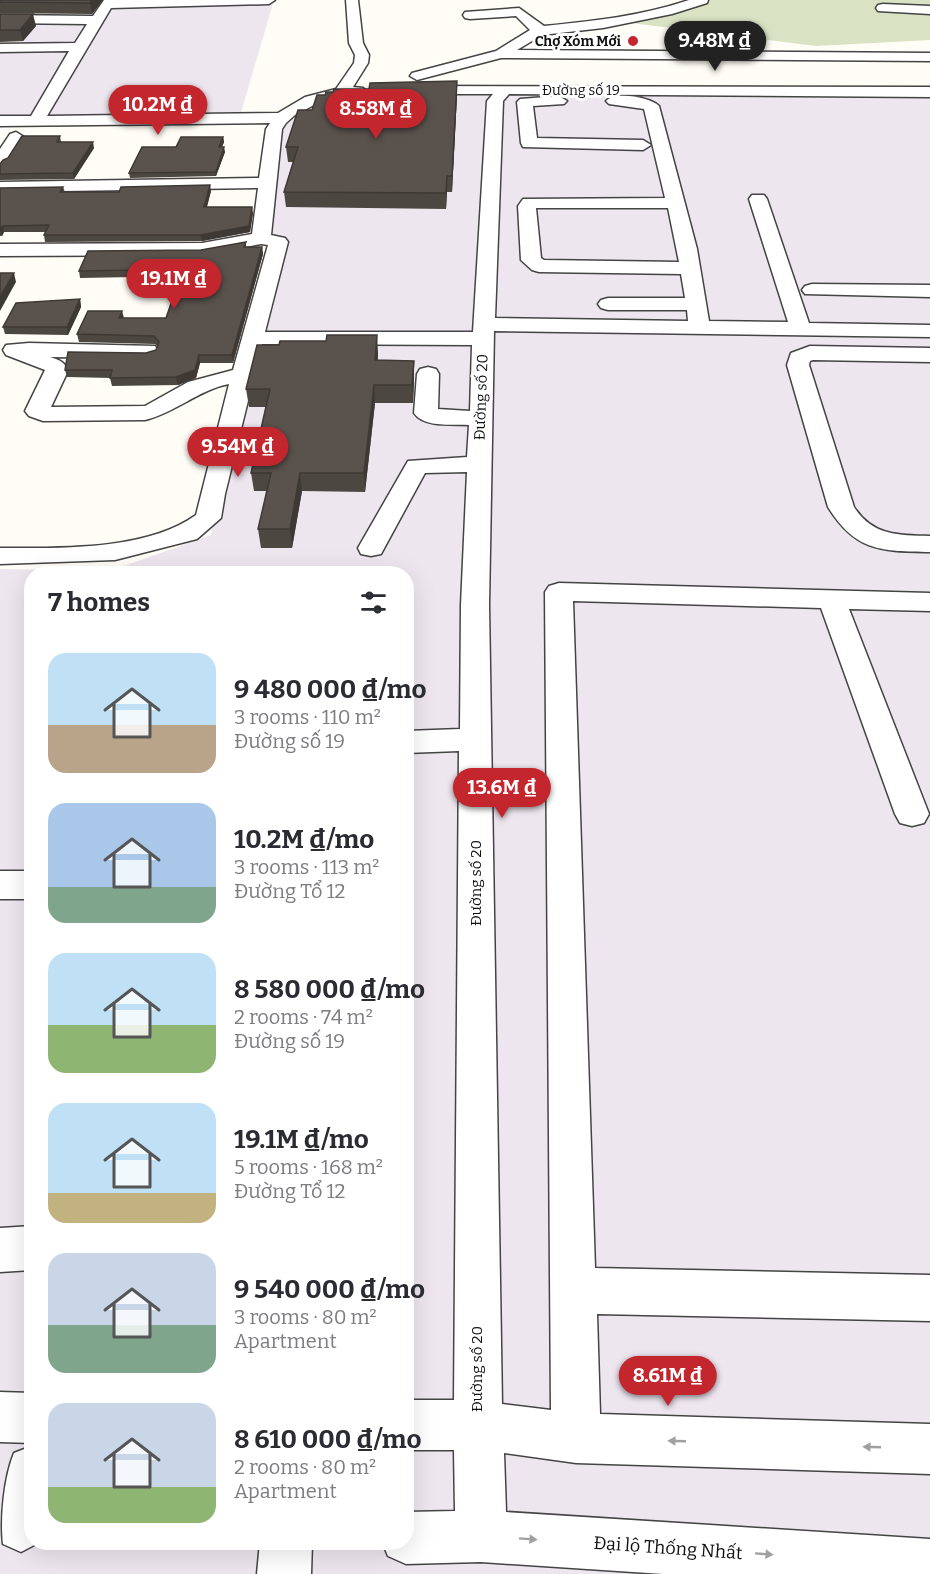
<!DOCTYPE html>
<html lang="en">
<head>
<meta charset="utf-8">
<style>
	body { margin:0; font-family:Bitter,serif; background:#f7f7f7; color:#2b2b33; height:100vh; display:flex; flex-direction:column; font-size:22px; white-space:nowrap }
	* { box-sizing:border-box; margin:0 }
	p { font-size:20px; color:#7c7c81 }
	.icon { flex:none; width:33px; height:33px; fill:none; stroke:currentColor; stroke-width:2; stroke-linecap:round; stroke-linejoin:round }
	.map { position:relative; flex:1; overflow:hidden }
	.details { position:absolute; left:24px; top:566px; width:390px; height:984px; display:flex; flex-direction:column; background:#fff; border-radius:24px; box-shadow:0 6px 24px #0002 }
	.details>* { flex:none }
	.price { position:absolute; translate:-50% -51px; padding:0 14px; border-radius:21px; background:#c4262e; color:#fff; font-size:20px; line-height:39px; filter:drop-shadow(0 2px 3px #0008) }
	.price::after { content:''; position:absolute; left:50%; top:36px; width:18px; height:14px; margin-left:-9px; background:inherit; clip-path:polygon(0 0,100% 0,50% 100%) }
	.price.on { background:#222; color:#fff }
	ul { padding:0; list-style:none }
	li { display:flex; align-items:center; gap:18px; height:150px; padding:0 24px }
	li span { display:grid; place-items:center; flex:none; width:168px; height:120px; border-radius:18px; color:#555 }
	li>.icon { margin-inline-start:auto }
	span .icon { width:72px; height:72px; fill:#fffc; stroke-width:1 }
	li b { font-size:26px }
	h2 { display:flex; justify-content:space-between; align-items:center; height:72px; padding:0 24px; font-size:26px }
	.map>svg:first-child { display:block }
	.industrial { fill:#eee6ef; fill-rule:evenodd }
	.cemetery { fill:#d9e3c4 }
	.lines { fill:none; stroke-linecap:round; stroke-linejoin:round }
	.minor-casing { stroke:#444; stroke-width:3 }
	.minor { fill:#fff; fill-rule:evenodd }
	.wall { fill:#4d4742 }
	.shaded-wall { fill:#3f3936 }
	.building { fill:#5a524d; stroke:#3f3936; stroke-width:1.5 }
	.oneway { fill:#a0a0a0 }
	.poi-dot { fill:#c4262e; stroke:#fff; stroke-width:2 }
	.labels { text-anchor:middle; stroke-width:6; stroke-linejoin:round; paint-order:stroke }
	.far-poi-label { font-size:14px; font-weight:bold; fill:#111; stroke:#fff; text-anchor:end }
	.far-street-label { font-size:14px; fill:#111; stroke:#fff }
	.street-label { font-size:15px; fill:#111; stroke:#fff }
	.near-street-label { font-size:18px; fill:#111; stroke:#fff }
</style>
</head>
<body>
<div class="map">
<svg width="930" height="1574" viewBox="0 0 930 1574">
	<rect width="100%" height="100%" fill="#fffdf5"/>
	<g class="industrial">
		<polygon points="0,0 274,0 240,116 0,117"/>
		<path d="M349 92 930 98V1574H0V569L110 571 211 535 271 257 255 209 284 119 297 108ZM32 573H406V1542H32Z"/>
	</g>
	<polygon class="cemetery" points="706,0 930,0 930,40 816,46 623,22"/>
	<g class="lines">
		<g class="minor-casing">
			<g id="minor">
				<path d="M104 0H275L269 4 111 8 47 116 278 113 305 97 336 89 354 63 355 55 349 43 346 0H358L363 43 369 55 368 63 353 87 363 88 366 91 363 94 316 104 295 115 286 123 282 129 271 235 285 238 288 242 265 332H473L487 101 493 94H413L405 89 408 86 930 87V97L509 94 503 101 495 318 688 321 687 310H608L601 308 598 304 601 300 608 298H685L681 274 539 272 532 270 521 260 518 206 523 199 665 198 644 109 609 104 606 101C615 91 650 97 659 106L697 249 709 321 788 322 749 199 752 195H764L767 199 809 323 930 325V337L494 331 489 605 502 1404 551 1410 545 592 549 586 559 583 930 593V611L849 609 929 814 924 823 912 826 900 823 895 814 821 608 573 601 595 1268 930 1275V1321L597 1314 600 1414 930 1424V1474L576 1463 504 1453 506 1512 930 1539V1574H663L481 1562 406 1564 388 1556 382 1542H406V1512L455 1511 454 1450H406V1400H454L459 751 406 753V731L460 729 461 605 467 472 425 473 381 554 371 556 361 554 358 548 408 461 467 457 469 425C453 424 424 428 414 413L417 374 420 369 428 367 436 369 439 374 438 409 470 411 472 345 262 344 225 494 221 518 197 539 115 560 0 564V548C59 548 146 551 196 515L229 384C198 390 175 413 145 420L43 421 29 416 25 411 45 370 6 355 3 350 6 345 29 343 155 346 158 351 155 356 147 358 50 357C59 360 67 362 67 373L51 407 145 406 188 382 233 370 268 245 261 244 202 255 0 256V244L202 243 252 234 258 188 0 192V182L259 178 266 129 270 123 0 126V116H31L69 51 0 52V44L75 43 87 24 0 23V15L93 16ZM536 208H668L679 262 544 260 541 258Z"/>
				<path d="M689 0H708L707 3 672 14 603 28 542 35 517 50 930 53V61L501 58 417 80 410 76 412 73 496 51 530 30 516 16 470 19 465 18 463 15 465 12 519 8 544 26C593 21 642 16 689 0Z"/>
				<polygon points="883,4 930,6 930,14 878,11 876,8 878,5"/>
				<polygon points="559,96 567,101 564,104 533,106 537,138 643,140 651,145 643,150 523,147 521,143 517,102 520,99"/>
				<polygon points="16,132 24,137 8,163 0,164 0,149 10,134"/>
				<polygon points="812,284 930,285 930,297 805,294 802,290 805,286"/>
				<path d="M810 346 930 348V362L813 360 810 361 809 365 854 507C873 536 898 535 930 536V552C881 551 856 552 828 507L787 365 791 353Z"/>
				<rect x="0" y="871" width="32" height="28"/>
				<polygon points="32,1226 32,1270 0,1272 0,1228"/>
				<polygon points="0,1392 32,1393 32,1443 0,1442"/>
				<path d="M32 1446V1542H40L21 1552 3 1544C0 1519 4 1477 14 1453Z"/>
				<polygon points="260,1542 312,1542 311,1574 257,1574"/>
			</g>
		</g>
		<use href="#minor" class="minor"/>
	</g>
	<g class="wall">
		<polygon points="0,0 103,0 92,14 0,13"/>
		<polygon points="0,14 36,26 23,41 0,42"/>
		<polygon points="333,92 457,95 452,192 447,192 446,209 286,207 284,192 293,162 288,162 286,147 312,110 325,95"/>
		<polygon points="60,136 61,142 94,148 74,179 0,180 0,164 8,158"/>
		<polygon points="223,137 224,142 222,147 225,152 216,176 130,178 129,173"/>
		<polygon points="63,187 65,192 211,191 207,207 253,213 250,232 202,241 45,242 44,235 46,232 4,232 2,236 0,236 0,188"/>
		<polygon points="246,242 246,247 262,247 263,254 233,363 200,363 196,378 178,385 112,386 110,378 67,377 65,370 146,353 156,350 157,346 155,344 79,342 77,334 124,318 166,318 178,282 136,283 135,277 80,278 79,271"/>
		<polygon points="80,299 81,307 68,335 5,334 3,327"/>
		<polygon points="279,345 378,353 378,360 414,361 414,378 413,403 375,403 365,492 302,491 292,548 261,548 258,529 267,491 254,491 251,473 266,407 249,407 246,389"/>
	</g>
	<g class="shaded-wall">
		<polygon points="92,0 103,0 92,14 90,3"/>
		<polygon points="33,14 36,26 23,41 20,30"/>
		<polygon points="457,81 457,95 452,192 452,176"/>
		<polygon points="223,137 224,142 220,152 219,147"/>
		<polygon points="93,142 94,148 74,179 73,173"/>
		<polygon points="224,147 225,152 216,176 216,172"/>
		<polygon points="447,176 447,192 446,209 446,193"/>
		<polygon points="210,185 211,191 205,213 204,207"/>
		<polygon points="252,207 253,213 250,232 202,241 201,235"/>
		<polygon points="3,226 4,232 2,236 0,230"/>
		<polygon points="262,247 263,254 233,363 232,355"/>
		<polygon points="14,273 16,282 0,311 0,297"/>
		<polygon points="80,299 81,307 68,335 67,327"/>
		<polygon points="122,311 124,318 119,318"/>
		<polygon points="377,335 378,353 376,378 375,360"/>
		<polygon points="199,355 200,363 196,378 178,385 176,377"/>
		<polygon points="414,361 414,378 413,403 412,385"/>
		<polygon points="374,385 375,403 365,492 364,473"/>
		<polygon points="300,473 302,491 292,548 290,529"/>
	</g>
	<g class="building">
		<polygon points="0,0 92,0 90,3 0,2"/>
		<polygon points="0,14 33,14 20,30 0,30"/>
		<polygon points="457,81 452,176 447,176 446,193 284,192 298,147 286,147 298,110 312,110 317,95 325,95 326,92 333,92 334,89 369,89 370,83"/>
		<polygon points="22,136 60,136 57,142 93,142 73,173 0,174 0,164 3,160 8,158"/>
		<polygon points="181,137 223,137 219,147 224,147 216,172 129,173 142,147 176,147"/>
		<polygon points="210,185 204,207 252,207 249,226 201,235 44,235 49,225 3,226 0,230 0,188 63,187 60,192 119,192 121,187"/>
		<polygon points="246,242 244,247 262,247 232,355 199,355 195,370 176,377 110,378 112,370 65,370 68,352 146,353 156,350 159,342 154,336 77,334 88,311 122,311 119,318 166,318 181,275 135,275 137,270 79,271 88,251 201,250"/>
		<polygon points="0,273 14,273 0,297"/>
		<polygon points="80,299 67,327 3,327 16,303"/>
		<polygon points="327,335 377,335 375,360 414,361 412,385 374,385 364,473 300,473 290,529 258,529 271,473 251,473 270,389 246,389 257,345 279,345 280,341 326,341"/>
	</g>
	<defs><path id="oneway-solid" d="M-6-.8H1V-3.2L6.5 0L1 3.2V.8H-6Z" transform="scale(1.5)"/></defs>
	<g class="oneway">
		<use href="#oneway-solid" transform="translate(677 1441) rotate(-178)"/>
		<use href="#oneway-solid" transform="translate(872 1447) rotate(-178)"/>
		<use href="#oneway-solid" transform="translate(528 1539) rotate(4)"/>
		<use href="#oneway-solid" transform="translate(764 1554) rotate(4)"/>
	</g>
	<circle class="poi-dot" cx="633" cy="41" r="6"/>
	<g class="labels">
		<g class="far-poi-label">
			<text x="621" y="46">Chợ Xóm Mới</text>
		</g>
		<g class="far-street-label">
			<text x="581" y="95">Đường số 19</text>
		</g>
		<g class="street-label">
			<text transform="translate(481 397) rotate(-88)" y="5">Đường số 20</text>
			<text transform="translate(476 883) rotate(-90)" y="5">Đường số 20</text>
			<text transform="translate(477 1369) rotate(-90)" y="5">Đường số 20</text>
		</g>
		<g class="near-street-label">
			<text transform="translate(668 1548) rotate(4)" y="6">Đại lộ Thống Nhất</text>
		</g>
	</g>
</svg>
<b class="price on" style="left:715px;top:72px">9.48M ₫</b>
<b class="price" style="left:158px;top:136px">10.2M ₫</b>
<b class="price" style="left:376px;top:140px">8.58M ₫</b>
<b class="price" style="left:174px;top:310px">19.1M ₫</b>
<b class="price" style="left:238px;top:478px">9.54M ₫</b>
<b class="price" style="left:502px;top:819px">13.6M ₫</b>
<b class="price" style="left:668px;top:1407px">8.61M ₫</b>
<section class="details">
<h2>7 homes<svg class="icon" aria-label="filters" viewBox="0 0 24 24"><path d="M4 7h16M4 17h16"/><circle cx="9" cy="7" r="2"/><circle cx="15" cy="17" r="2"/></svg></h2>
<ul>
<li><span style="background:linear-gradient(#bfe0f5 60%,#b9a48a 0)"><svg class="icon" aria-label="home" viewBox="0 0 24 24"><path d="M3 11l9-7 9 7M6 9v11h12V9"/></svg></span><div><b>9 480 000 ₫/mo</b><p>3 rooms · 110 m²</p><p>Đường số 19</p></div></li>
<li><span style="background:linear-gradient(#a9c7e8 70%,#7fa58c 0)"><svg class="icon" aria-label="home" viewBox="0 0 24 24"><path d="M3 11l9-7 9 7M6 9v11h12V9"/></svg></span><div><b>10.2M ₫/mo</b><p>3 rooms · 113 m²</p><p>Đường Tổ 12</p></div></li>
<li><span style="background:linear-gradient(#bfe0f5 60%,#8fb573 0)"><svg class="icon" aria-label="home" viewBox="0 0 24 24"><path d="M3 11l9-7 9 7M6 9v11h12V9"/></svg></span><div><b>8 580 000 ₫/mo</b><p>2 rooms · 74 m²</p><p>Đường số 19</p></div></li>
<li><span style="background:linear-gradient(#bfe0f5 75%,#c2b280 0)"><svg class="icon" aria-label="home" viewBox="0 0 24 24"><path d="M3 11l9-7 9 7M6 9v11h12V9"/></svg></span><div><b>19.1M ₫/mo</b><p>5 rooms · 168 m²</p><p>Đường Tổ 12</p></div></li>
<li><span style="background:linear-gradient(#c9d6e8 60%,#7fa58c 0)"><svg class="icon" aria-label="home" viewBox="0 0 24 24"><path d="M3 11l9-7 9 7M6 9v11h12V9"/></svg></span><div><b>9 540 000 ₫/mo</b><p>3 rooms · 80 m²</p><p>Apartment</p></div></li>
<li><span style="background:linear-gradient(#c9d6e8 70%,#8fb573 0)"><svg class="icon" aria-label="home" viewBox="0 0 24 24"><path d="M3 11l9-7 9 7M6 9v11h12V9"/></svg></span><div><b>8 610 000 ₫/mo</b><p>2 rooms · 80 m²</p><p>Apartment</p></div></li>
</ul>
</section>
</div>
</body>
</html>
